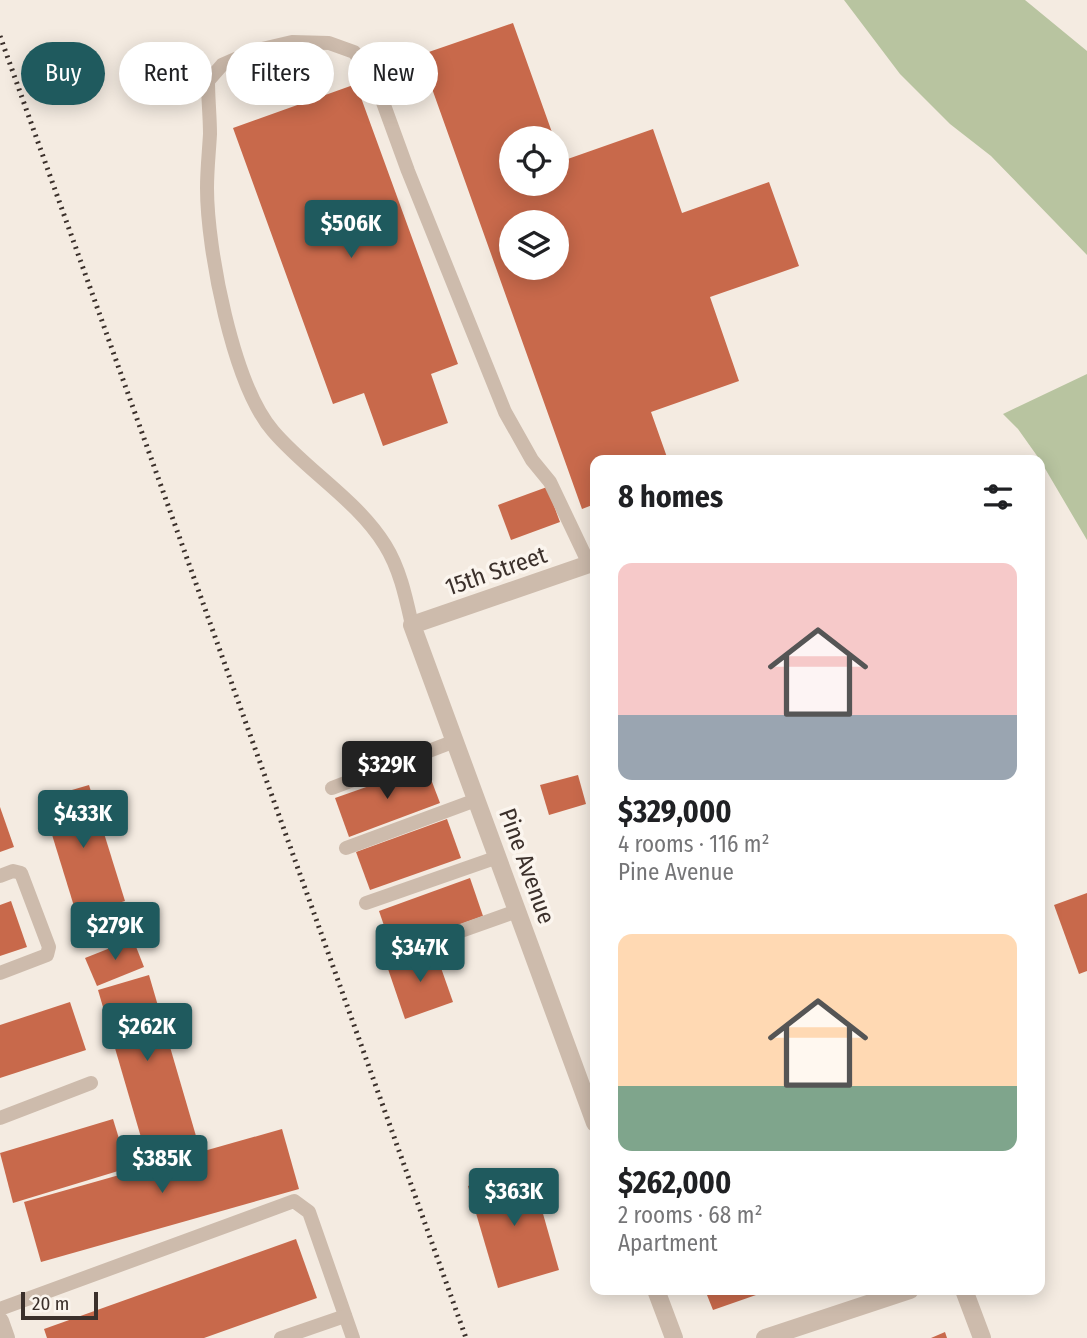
<!DOCTYPE html>
<html lang="en">
<head>
<meta charset="utf-8">
<style>
	body { margin:0; font-family:"Fira Sans Condensed",sans-serif; background:#f2f2f2; color:#202124; height:100vh; display:flex; flex-direction:column; font-size:26px; white-space:nowrap }
	* { box-sizing:border-box; margin:0 }
	p { font-size:23px; color:#757577 }
	.icon { flex:none; width:38px; height:38px; fill:none; stroke:currentColor; stroke-width:2; stroke-linecap:round; stroke-linejoin:round }
	.map { position:relative; flex:1; overflow:hidden }
	.details { position:absolute; left:590px; top:455px; width:455px; height:840px; display:flex; flex-direction:column; background:#fff; border-radius:14px; box-shadow:0 4px 18px #0003 }
	.details>* { flex:none }
	.guide { position:absolute; left:21px; top:42px; width:464px; height:63px; display:flex; gap:14px }
	.tools { position:absolute; left:499px; top:126px; display:grid; gap:14px }
	.tools a { display:grid; place-items:center; width:70px; height:70px; border-radius:50%; background:#fff; box-shadow:0 4px 18px #0003; font-size:35px }
	.scale { position:absolute; left:21px; bottom:18px; width:77px; box-sizing:border-box; padding-left:7px; border:4px solid #3b302b; border-top:0; font-size:19px; line-height:24px; white-space:nowrap; color:#3b302b; -webkit-text-stroke:5px #fbf5ee; paint-order:stroke }
	.price { position:absolute; translate:-50% -60px; padding:0 16px; border-radius:7px; background:#1f5a5e; color:#fff; font-size:23px; line-height:46px; filter:drop-shadow(0 2px 4px #0008) }
	.price::after { content:''; position:absolute; left:50%; top:42px; width:21px; height:16px; margin-left:-10px; background:inherit; clip-path:polygon(0 0,100% 0,50% 100%) }
	.price.active { background:#222; color:#fff }
	ul { padding:0; list-style:none }
	li { display:grid; align-content:center; gap:14px; height:371px; padding:0 28px }
	li span { display:grid; place-items:center; height:217px; border-radius:14px; color:#555 }
	li>.icon { margin-inline-start:auto }
	span .icon { width:126px; height:126px; fill:#fffc; stroke-width:1 }
	li b { font-size:30px }
	h2 { display:flex; justify-content:space-between; align-items:center; height:84px; padding:0 28px; font-size:30px }
	.chip { padding:0 24px; border-radius:32px; background:#fff; box-shadow:0 4px 18px #0003; font-size:24px; line-height:63px }
	.chip.active { background:#1f5a5e; color:#fff }
	.map>svg:first-child { display:block }
	.green { fill:#b8c4a0 }
	.building { fill:#c8694b; fill-rule:evenodd }
	.lines { fill:none; stroke-linecap:round; stroke-linejoin:round }
	.service { stroke:#cdbbac; stroke-width:14 }
	.minor { stroke:#cdbbac; stroke-width:18 }
	.rail { stroke:#3b302b; stroke-width:5; stroke-dasharray:2 5; stroke-linecap:butt }
	.labels { text-anchor:middle; stroke-width:7; stroke-linejoin:round; paint-order:stroke }
	.street-label { font-size:24px; fill:#3b302b; stroke:#fbf5ee }
</style>
</head>
<body>
<div class="map">
<svg width="1087" height="1338" viewBox="0 0 1087 1338">
	<rect width="100%" height="100%" fill="#f4ebe1"/>
	<g class="green">
		<polygon points="844,0 1025,0 1087,51 1087,255 991,156 950,124 900,74"/>
		<polygon points="1087,374 1087,540 1040,460 1018,429 1003,414"/>
	</g>
	<g class="building">
		<path d="M513 23 554 138H511V184H556V145L562 161 653 129 682 213 769 182 799 266 710 297 739 381 651 412 668 460H595V504L582 509 420 55ZM511 222H556V268H511Z"/>
		<polygon points="356,84 458,364 431,374 448,423 383,446 364,393 333,404 233,128"/>
		<polygon points="547,487 560,522 511,540 498,505"/>
		<polygon points="426,766 440,803 349,837 335,798"/>
		<polygon points="578,775 586,804 549,815 540,785"/>
		<polygon points="89,785 125,901 77,916 41,799"/>
		<polygon points="0,807 14,847 0,852"/>
		<polygon points="447,819 461,858 370,890 356,852"/>
		<polygon points="470,878 483,916 392,949 379,911"/>
		<polygon points="1087,893 1087,971 1079,974 1054,905"/>
		<polygon points="11,901 27,947 0,956 0,905"/>
		<polygon points="133,939 144,967 97,986 85,958"/>
		<polygon points="434,948 453,1002 405,1019 387,966"/>
		<polygon points="149,975 196,1136 145,1151 98,990"/>
		<polygon points="70,1002 86,1050 0,1078 0,1025"/>
		<polygon points="113,1119 128,1168 13,1203 0,1153"/>
		<polygon points="282,1129 299,1189 41,1262 24,1202"/>
		<polygon points="530,1168 559,1270 498,1288 468,1186"/>
		<polygon points="296,1239 317,1298 204,1338 47,1338 44,1329"/>
		<polygon points="705,1290 754,1290 756,1295 713,1310"/>
		<polygon points="945,1332 947,1338 931,1338"/>
	</g>
	<g class="lines">
		<g class="service">
			<path d="M412 625C406 598 400 569 385 545 357 500 307 471 273 431 233 385 207 249 207 188 207 170 209 152 210 134 210 117 208 99 208 81L222 65 254 51 292 42 329 43 354 52 373 75 408 171 505 412 532 460 550 482 589 564"/>
			<polyline points="332,788 455,741"/>
			<polyline points="346,848 476,800"/>
			<polyline points="0,876 13,871 21,873 49,947 47,955 0,973"/>
			<polyline points="366,903 498,857"/>
			<polyline points="385,958 517,911"/>
			<polyline points="0,1118 91,1083"/>
			<polyline points="0,1309 294,1201 309,1212 353,1338"/>
			<polyline points="281,1338 345,1316"/>
		</g>
		<g class="minor">
			<polyline points="595,562 412,625 595,1123"/>
			<polyline points="656,1290 674,1338"/>
			<polyline points="964,1290 982,1338"/>
			<polyline points="0,1321 6,1338"/>
			<polyline points="765,1338 910,1290"/>
		</g>
		<polyline class="rail" points="0,36 466,1338"/>
	</g>
	<g class="labels">
		<g class="street-label">
			<text transform="translate(496 571) rotate(-19)" y="8">15th Street</text>
			<text transform="translate(527 866) rotate(70)" y="8">Pine Avenue</text>
		</g>
	</g>
</svg>
<div class="tools">
<a><svg class="icon" aria-label="locate" viewBox="0 0 24 24"><circle cx="12" cy="12" r="6"/><path d="M12 2v4M12 18v4M2 12h4M18 12h4"/></svg></a>
<a><svg class="icon" aria-label="layers" viewBox="0 0 24 24"><path d="M12 4l9 5-9 5-9-5zM3 14l9 5 9-5"/></svg></a>
</div>
<div class="scale">20 m</div>
<b class="price" style="left:351px;top:260px">$506K</b>
<b class="price active" style="left:387px;top:801px">$329K</b>
<b class="price" style="left:83px;top:850px">$433K</b>
<b class="price" style="left:115px;top:962px">$279K</b>
<b class="price" style="left:420px;top:984px">$347K</b>
<b class="price" style="left:147px;top:1063px">$262K</b>
<b class="price" style="left:162px;top:1195px">$385K</b>
<b class="price" style="left:514px;top:1228px">$363K</b>
<div class="guide">
<a class="chip active">Buy</a>
<a class="chip">Rent</a>
<a class="chip">Filters</a>
<a class="chip">New</a>
</div>
<section class="details">
<h2>8 homes<svg class="icon" aria-label="filters" viewBox="0 0 24 24"><path d="M4 7h16M4 17h16"/><circle cx="9" cy="7" r="2"/><circle cx="15" cy="17" r="2"/></svg></h2>
<ul>
<li><span style="background:linear-gradient(#f6c9c9 70%,#9aa5b1 0)"><svg class="icon" aria-label="home" viewBox="0 0 24 24"><path d="M3 11l9-7 9 7M6 9v11h12V9"/></svg></span><div><b>$329,000</b><p>4 rooms · 116 m²</p><p>Pine Avenue</p></div></li>
<li><span style="background:linear-gradient(#ffd9b3 70%,#7fa58c 0)"><svg class="icon" aria-label="home" viewBox="0 0 24 24"><path d="M3 11l9-7 9 7M6 9v11h12V9"/></svg></span><div><b>$262,000</b><p>2 rooms · 68 m²</p><p>Apartment</p></div></li>
</ul>
</section>
</div>
</body>
</html>
